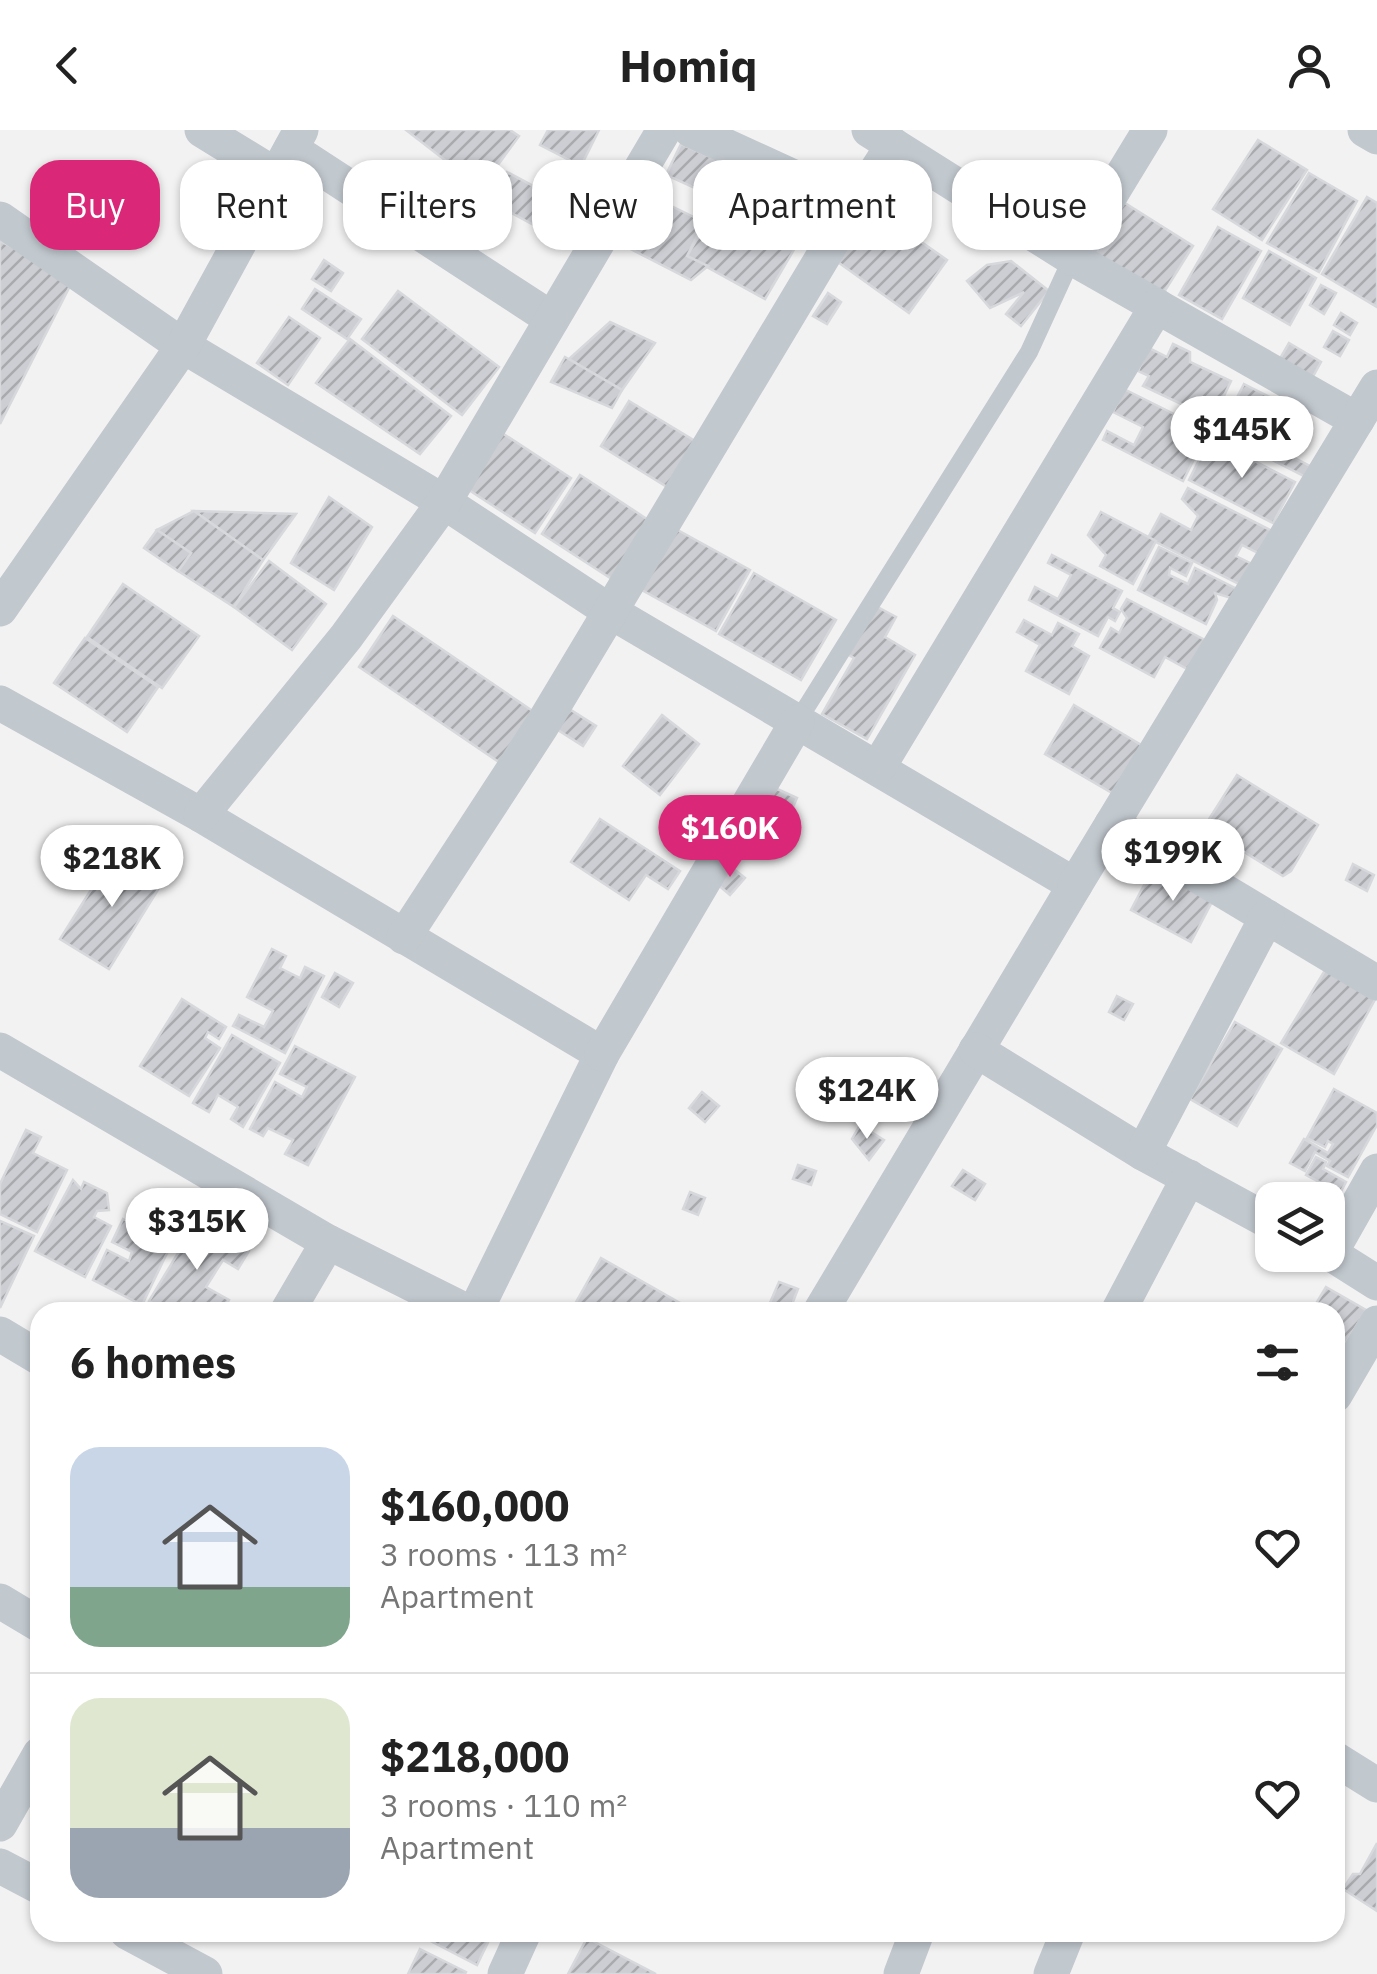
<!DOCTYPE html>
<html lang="en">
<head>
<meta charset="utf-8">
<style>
	body { margin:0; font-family:"IBM Plex Sans",sans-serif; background:#f2f2f2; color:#222; height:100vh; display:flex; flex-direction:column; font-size:38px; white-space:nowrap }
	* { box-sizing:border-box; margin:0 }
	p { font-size:32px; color:#767676 }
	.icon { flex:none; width:55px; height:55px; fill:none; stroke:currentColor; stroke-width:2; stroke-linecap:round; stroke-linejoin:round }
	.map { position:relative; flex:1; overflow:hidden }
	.panel { position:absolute; left:30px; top:1172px; width:1315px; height:640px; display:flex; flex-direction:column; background:#fff; border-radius:30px; box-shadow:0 2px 8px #0004 }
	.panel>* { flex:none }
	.hud { position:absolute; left:30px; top:30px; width:1318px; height:90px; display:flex; gap:20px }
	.tools { position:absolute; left:1255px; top:1052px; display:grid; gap:20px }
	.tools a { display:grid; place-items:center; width:90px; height:90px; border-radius:20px; background:#fff; box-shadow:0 2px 8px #0004; font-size:50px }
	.price { position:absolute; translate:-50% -85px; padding:0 22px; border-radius:35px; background:#fff; color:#222; font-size:32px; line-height:65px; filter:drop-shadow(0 2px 5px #0008) }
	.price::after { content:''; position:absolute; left:50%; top:60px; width:30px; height:22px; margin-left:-15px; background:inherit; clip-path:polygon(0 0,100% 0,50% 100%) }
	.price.active { background:#db2777; color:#fff }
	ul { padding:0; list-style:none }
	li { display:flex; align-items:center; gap:30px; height:250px; padding:0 40px }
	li+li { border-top:2px solid #e0e0e0 }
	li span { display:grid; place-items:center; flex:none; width:280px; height:200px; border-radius:30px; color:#555 }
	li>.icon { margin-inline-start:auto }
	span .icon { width:120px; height:120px; fill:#fffc; stroke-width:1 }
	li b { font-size:42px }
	h2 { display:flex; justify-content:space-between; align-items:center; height:120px; padding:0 40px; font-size:42px }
	.chip { padding:0 35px; border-radius:30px; background:#fff; box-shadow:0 2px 8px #0004; font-size:35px; line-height:90px }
	.chip.active { background:#db2777; color:#fff }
	header { display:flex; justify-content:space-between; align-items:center; height:130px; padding:0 40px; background:#fff; font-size:45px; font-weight:700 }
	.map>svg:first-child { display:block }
	.building { fill:url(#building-hatch); stroke:#d6d8dc; stroke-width:2.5 }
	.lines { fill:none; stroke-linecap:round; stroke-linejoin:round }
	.lane { stroke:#c1c8ce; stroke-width:18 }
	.street { stroke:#c1c8ce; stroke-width:35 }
</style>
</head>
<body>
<header><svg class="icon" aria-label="back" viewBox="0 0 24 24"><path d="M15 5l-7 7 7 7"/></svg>Homiq<svg class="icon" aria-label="person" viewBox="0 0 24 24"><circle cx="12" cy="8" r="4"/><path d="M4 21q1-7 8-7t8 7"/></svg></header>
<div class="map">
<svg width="1377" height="1844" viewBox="0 0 1377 1844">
	<defs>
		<pattern id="building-hatch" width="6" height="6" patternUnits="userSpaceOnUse" patternTransform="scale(2.5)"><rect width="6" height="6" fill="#ccced3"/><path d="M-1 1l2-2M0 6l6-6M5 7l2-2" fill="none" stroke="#a8aaae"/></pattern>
	</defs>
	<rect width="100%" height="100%" fill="#f3f2f2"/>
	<g class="building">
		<polygon points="406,0 510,0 519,6 481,58"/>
		<polygon points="548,0 599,0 581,36 540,15"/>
		<polygon points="1258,10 1307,40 1262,110 1213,79"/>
		<polygon points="681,14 731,36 717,68 666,45"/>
		<polygon points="507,42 586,84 567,113 491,72"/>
		<polygon points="1309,43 1357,71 1319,142 1267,113"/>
		<polygon points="722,67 799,111 765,169 687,126"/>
		<polygon points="1367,67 1377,73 1377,177 1322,144"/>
		<polygon points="1117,68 1193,116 1161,167 1084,118"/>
		<polygon points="659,70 704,92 687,126 708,136 691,150 613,110 626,84 643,85"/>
		<polygon points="873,78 947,130 909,183 835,130"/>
		<polygon points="1218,97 1261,121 1222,189 1179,165"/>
		<polygon points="0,111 74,148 0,294"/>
		<polygon points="1269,121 1316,148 1290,195 1243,168"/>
		<polygon points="324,130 343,143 331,161 312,149"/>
		<polygon points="1011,131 1049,161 1021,196 1006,184 1024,162 990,178 967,151 987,135"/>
		<polygon points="1321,155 1336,163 1324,184 1310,175"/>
		<polygon points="315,159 361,189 347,209 302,179"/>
		<polygon points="398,161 499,237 462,285 362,209"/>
		<polygon points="828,163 841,172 827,194 813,186"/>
		<polygon points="1341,183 1357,193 1350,205 1334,195"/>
		<polygon points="289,187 320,208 288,255 257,233"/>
		<polygon points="610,192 655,213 622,260 569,229"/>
		<polygon points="1333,201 1349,210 1340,226 1324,217"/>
		<polygon points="350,209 451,286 420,324 316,253"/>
		<polygon points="1289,213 1321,232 1311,250 1278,232"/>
		<polygon points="1173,214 1190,222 1190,232 1231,251 1213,289 1143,256 1149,246 1138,241 1149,218 1167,227"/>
		<polygon points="565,227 622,260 612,278 551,252"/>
		<polygon points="1244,254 1303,284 1283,322 1310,336 1304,346 1219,303"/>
		<polygon points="1124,259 1208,301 1183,351 1103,310 1107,301 1134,315 1143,297 1113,282"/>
		<polygon points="629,271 695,311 667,357 601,316"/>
		<polygon points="496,299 571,348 535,403 458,353"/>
		<polygon points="1210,308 1295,352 1273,393 1189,350"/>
		<polygon points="580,345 656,395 618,453 542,404"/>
		<polygon points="1188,358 1274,402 1262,425 1242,415 1236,426 1254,435 1243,456 1148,408 1161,384 1191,400 1198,386 1182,369"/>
		<polygon points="329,367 372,397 334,460 291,433"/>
		<polygon points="194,381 296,384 263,430"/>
		<polygon points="194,381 263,430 234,477 178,441 191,423 157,400"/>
		<polygon points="1101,382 1156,411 1133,454 1100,436 1106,425 1088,405"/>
		<polygon points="674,398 750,440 716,501 640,459"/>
		<polygon points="157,400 191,423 178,441 144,418"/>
		<polygon points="1159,417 1192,433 1186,446 1170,438 1169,445 1188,454 1195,438 1243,462 1238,470 1215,463 1217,470 1206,494 1138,460"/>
		<polygon points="1052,425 1122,461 1113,478 1120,482 1115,491 1108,487 1098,506 1029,470 1035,457 1058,469 1071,445 1048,433"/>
		<polygon points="269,431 326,474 292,520 234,477"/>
		<polygon points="754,443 836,490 801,550 719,504"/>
		<polygon points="123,454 199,506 162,558 87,507"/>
		<polygon points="1127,469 1205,510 1189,540 1165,527 1154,547 1100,518 1111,498 1119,503 1127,488 1121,479"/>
		<polygon points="874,475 896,487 885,507 915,525 867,609 822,584 854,528 847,524"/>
		<polygon points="393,486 543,588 509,639 359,537"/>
		<polygon points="1024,490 1052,505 1058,493 1079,504 1072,516 1089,526 1069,564 1026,541 1040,515 1017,502"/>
		<polygon points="85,508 158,557 127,602 54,553"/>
		<polygon points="560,573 596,596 583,616 547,593"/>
		<polygon points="1074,575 1148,619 1119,667 1045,624"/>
		<polygon points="662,585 699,614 660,665 623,636"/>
		<polygon points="1237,645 1318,695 1291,741 1283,746 1204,697"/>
		<polygon points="775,658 797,668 789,686 766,676"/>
		<polygon points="600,689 680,741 668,759 646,745 629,770 571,732"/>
		<polygon points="116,720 164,750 109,839 60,809"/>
		<polygon points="1353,734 1374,745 1367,761 1346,750"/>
		<polygon points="730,736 745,748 730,765 716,753"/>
		<polygon points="1154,736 1214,768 1191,812 1131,780"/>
		<polygon points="272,819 286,826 280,838 300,848 305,837 324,846 285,923 233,896 239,885 264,897 273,881 247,867"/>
		<polygon points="1327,837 1377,866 1334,944 1281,913"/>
		<polygon points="335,843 353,853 339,877 322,867"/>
		<polygon points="1117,866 1133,874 1124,890 1109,882"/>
		<polygon points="182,869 226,897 219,909 208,902 205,908 220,918 189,966 140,936"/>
		<polygon points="1235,892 1282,919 1237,996 1190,969"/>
		<polygon points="232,905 280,933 243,997 231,989 238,977 218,965 209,982 193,973"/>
		<polygon points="295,916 355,947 308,1035 285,1024 293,1010 268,998 263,1006 250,999 275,952 302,967 307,957 280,944"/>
		<polygon points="1334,959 1377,983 1377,995 1348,1047 1327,1036 1330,1031 1315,1022 1305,1041 1290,1033 1304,1009 1328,1023 1333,1014 1328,1011 1325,1017 1307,1008"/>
		<polygon points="702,962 719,976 705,992 689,978"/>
		<polygon points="860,995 884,1010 869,1030 852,1009"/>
		<polygon points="26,1000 41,1007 33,1023 67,1040 37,1102 0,1084 0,1054"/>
		<polygon points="1316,1027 1326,1032 1323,1039 1346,1052 1340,1063 1306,1045"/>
		<polygon points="798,1035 816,1041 811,1055 793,1049"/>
		<polygon points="963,1040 985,1054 975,1070 952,1056"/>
		<polygon points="73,1050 81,1059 84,1052 107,1063 109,1080 97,1081 94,1087 111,1096 85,1147 35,1121"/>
		<polygon points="690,1062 705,1068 698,1085 683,1079"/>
		<polygon points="123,1089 157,1106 153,1113 168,1121 142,1175 93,1150 107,1120 129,1131 132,1122 112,1112"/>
		<polygon points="198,1090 249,1121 238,1139 223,1130 206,1157 229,1170 222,1182 168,1182 149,1171"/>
		<polygon points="0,1091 34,1106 0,1178"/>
		<polygon points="601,1128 680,1173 675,1182 571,1181"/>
		<polygon points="779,1152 798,1159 789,1182 769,1175"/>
		<polygon points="1326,1157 1366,1180 1335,1231 1335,1182 1311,1182"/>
		<polygon points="1377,1713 1377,1781 1343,1759 1353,1744 1360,1744"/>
		<polygon points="413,1802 493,1802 477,1835"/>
		<polygon points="587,1808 656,1844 568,1844"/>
		<polygon points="420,1819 466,1842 465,1844 408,1844"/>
	</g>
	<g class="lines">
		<polyline class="lane" points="797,592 1029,222 1072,128"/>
		<g class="street">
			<polyline points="202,0 277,46"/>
			<polyline points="869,0 1072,128 1357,290"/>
			<polyline points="1365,0 1377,7"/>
			<polyline points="291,19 552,189"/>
			<polyline points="0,89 183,216 444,372 611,482 1075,755 820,1182"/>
			<polyline points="842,95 893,15"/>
			<polyline points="1072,128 1150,0"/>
			<polyline points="0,479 183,216 301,0"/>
			<polyline points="0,573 201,685 602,924 475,1182"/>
			<polyline points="879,636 1157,176"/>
			<polyline points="201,685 346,507 444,372 664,0"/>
			<polyline points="1112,694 1377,853"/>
			<polyline points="1075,755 1377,257"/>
			<polyline points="404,807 541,597 842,95 840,77 826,62 691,0"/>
			<polyline points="0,920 328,1112 468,1182"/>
			<polyline points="976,920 1143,1023 1272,1093"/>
			<polyline points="602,924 797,592"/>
			<polyline points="1143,1023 1267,787"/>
			<polyline points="1328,1122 1377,1153"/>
			<polyline points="1330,1124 1377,1041"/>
			<polyline points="287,1182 328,1112"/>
			<polyline points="1118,1182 1189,1047"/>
			<polyline points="0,1204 40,1228"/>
			<polyline points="1335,1265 1377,1193"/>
			<polyline points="0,1471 40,1495"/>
			<polyline points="1335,1629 1377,1655"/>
			<polyline points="0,1694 40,1624"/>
			<polyline points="0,1736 40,1757"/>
			<polyline points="127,1802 205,1844"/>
			<polyline points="505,1844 524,1802"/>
			<polyline points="901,1844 917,1802"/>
			<polyline points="1051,1844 1068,1802"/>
		</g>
	</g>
</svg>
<div class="tools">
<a><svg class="icon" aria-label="layers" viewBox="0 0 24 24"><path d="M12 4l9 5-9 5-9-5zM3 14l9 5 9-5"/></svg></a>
</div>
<b class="price" style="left:1242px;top:351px">$145K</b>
<b class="price active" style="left:730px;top:750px">$160K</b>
<b class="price" style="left:1173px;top:774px">$199K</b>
<b class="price" style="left:112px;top:780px">$218K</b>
<b class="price" style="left:867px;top:1012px">$124K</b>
<b class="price" style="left:197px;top:1143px">$315K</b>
<div class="hud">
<a class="chip active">Buy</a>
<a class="chip">Rent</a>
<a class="chip">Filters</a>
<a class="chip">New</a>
<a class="chip">Apartment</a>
<a class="chip">House</a>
</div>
<section class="panel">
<h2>6 homes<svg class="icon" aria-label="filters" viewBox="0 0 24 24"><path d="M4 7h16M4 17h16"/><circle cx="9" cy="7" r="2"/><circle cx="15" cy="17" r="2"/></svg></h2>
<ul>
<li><span style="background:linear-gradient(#c9d6e8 70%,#7fa58c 0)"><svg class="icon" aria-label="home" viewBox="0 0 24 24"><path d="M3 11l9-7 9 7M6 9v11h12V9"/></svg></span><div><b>$160,000</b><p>3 rooms · 113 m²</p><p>Apartment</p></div><svg class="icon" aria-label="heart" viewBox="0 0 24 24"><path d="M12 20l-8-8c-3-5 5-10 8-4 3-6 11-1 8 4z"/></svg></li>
<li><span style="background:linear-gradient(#dfe7d0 65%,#9aa5b1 0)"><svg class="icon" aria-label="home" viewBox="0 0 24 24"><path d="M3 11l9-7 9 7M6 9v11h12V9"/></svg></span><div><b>$218,000</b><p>3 rooms · 110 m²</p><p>Apartment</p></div><svg class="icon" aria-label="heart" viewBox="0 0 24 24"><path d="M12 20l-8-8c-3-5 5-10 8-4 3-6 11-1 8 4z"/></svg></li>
</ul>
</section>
</div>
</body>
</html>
